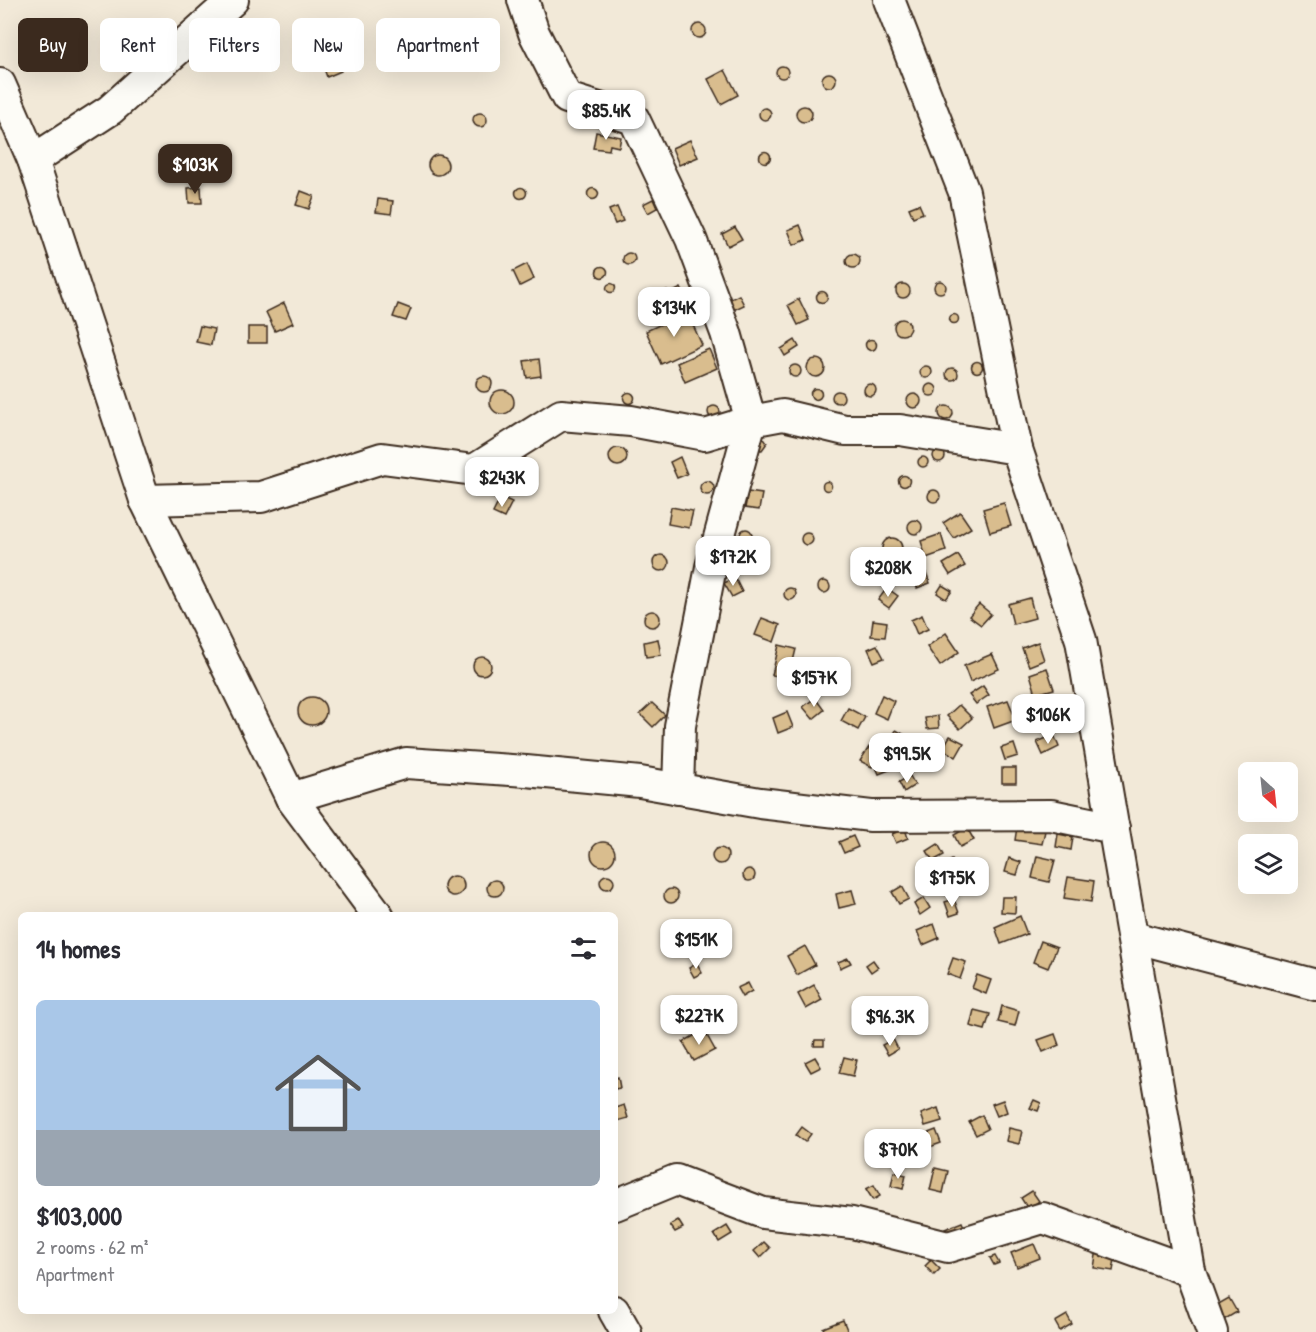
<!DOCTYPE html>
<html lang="en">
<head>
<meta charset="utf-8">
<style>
	body { margin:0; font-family:"Patrick Hand",sans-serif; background:#f7f7f7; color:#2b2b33; height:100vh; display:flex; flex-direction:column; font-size:22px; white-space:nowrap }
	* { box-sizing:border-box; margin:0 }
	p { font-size:20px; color:#7c7c81 }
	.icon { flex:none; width:33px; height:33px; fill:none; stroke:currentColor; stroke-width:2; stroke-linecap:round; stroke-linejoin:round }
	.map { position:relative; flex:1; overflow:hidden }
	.sheet { position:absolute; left:18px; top:912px; width:600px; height:402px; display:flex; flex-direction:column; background:#fff; border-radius:9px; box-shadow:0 6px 24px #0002 }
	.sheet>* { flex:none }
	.guide { position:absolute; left:18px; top:18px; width:600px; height:54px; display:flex; gap:12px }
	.needle { width:39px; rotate:153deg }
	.controls { position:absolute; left:1238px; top:762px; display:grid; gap:12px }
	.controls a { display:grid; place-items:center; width:60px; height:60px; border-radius:9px; background:#fff; box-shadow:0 6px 24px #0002; font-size:30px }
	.price { position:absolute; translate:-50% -51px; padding:0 14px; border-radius:12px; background:#fff; color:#222; font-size:20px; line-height:39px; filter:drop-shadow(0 2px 3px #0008) }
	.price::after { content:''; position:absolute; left:50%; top:36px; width:18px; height:14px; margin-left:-9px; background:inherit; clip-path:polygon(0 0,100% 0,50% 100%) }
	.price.selected { background:#3b2a1e; color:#fff }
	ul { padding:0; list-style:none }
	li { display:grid; align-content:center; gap:12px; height:318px; padding:0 18px }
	li span { display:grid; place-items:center; height:186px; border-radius:9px; color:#555 }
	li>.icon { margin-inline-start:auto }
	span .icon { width:108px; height:108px; fill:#fffc; stroke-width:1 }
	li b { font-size:26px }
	h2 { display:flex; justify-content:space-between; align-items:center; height:72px; padding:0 18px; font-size:26px }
	.chip { padding:0 21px; border-radius:9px; background:#fff; box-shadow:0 6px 24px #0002; font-size:21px; line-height:54px }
	.chip.selected { background:#3b2a1e; color:#fff }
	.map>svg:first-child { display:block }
	.building { fill:#d9bd8e; stroke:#3b2a1e; stroke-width:1.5 }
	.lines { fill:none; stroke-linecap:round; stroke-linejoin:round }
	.minor-casing { stroke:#3b2a1e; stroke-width:34 }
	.minor { stroke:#fdfcf7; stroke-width:30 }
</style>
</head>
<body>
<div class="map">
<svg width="1316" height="1332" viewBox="0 0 1316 1332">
	<rect width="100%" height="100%" fill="#f2e9d8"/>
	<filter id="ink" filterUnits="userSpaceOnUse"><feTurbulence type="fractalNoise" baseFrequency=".0167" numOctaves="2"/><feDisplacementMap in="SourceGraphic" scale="12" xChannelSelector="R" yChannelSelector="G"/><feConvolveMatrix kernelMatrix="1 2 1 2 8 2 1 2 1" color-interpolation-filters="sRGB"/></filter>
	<g filter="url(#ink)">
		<g class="building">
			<circle cx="699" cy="31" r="7"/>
			<polygon points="336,60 341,71 327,77 323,66"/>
			<circle cx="782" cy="72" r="6"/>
			<polygon points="725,70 738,95 721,104 708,79"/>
			<circle cx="829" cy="80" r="7"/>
			<circle cx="804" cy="114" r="8"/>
			<circle cx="765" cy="114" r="6"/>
			<circle cx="480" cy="120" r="7"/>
			<polygon points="596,132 621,137 619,147 610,145 609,150 593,148"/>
			<polygon points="690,140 698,157 679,165 672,148"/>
			<circle cx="765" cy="157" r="5.5"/>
			<circle cx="438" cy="165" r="10"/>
			<polygon points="201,187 202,203 189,203 188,188"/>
			<circle cx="521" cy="193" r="5.5"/>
			<circle cx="593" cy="194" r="5.5"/>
			<polygon points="301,191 314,196 309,209 296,205"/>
			<polygon points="378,199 393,201 391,214 376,212"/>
			<polygon points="653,199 657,208 648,213 643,204"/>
			<polygon points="919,204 923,213 913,217 909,208"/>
			<polygon points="617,207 623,221 615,224 609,210"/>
			<polygon points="800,225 806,240 794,245 788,230"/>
			<polygon points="735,227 742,239 728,246 722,234"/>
			<circle cx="629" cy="259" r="6"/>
			<circle cx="853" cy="261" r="7"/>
			<polygon points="527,264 534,279 520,286 513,271"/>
			<circle cx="602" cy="272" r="5.5"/>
			<circle cx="940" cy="287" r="6"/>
			<circle cx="611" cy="288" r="4.5"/>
			<circle cx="903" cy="291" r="7"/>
			<polygon points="681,288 686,298 674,304 675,308 656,317 647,299 667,290 669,294"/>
			<circle cx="822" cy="297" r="5.5"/>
			<polygon points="739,295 744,305 727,313 722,303"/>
			<polygon points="799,299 809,320 798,325 788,305"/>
			<polygon points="284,303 293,323 275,331 266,312"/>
			<polygon points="398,304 411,309 406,321 393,317"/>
			<polygon points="687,312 702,345 661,364 646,331"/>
			<circle cx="954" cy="319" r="4.5"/>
			<circle cx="902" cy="327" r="8"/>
			<polygon points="200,326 214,329 211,345 196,342"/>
			<rect x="248" y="327" width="19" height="16"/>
			<circle cx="871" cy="345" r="5.5"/>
			<polygon points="795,340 799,347 785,356 781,349"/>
			<polygon points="709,349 717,368 685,382 677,363"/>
			<polygon points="539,359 541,376 527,378 524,361"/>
			<circle cx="816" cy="368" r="9"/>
			<circle cx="977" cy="367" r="5.5"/>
			<circle cx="795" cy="371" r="6"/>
			<circle cx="926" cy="372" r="6"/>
			<circle cx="952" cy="374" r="6"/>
			<circle cx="484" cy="384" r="8"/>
			<circle cx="931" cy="390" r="6"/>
			<circle cx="870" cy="390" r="6"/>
			<circle cx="816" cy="394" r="5.5"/>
			<circle cx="502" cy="402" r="12"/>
			<circle cx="838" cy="397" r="6"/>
			<circle cx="629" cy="398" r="5.5"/>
			<circle cx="914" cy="401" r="7"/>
			<circle cx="714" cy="412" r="6"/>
			<circle cx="946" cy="413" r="7"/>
			<polygon points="762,436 767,443 762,450 757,450"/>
			<circle cx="618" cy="457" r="9"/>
			<circle cx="939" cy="456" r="6"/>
			<circle cx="923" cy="462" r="5"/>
			<polygon points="680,457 687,474 677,478 670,462"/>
			<circle cx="904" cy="481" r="5.5"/>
			<circle cx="707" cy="488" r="7"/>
			<circle cx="827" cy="486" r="4.5"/>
			<circle cx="934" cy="496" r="6"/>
			<polygon points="748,492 762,494 759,510 745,508"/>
			<polygon points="501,497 512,502 504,518 493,513"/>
			<polygon points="1004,503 1011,526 990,532 983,509"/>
			<polygon points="671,507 693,511 689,528 668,524"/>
			<polygon points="960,512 971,528 954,538 943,523"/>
			<circle cx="915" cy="527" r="7"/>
			<circle cx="746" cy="535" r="6"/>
			<circle cx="807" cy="539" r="6"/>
			<polygon points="941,534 946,551 926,558 921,541"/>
			<circle cx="892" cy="548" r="10"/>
			<circle cx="661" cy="563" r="8"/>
			<polygon points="958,555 965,566 950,575 943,564"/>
			<polygon points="926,572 930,583 917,588 913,577"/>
			<polygon points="735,578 742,592 732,597 724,583"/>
			<circle cx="824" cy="587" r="6"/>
			<polygon points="942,585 952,591 946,599 937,593"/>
			<circle cx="790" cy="594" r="6"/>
			<polygon points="887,588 898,596 889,608 878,600"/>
			<polygon points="1030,598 1035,618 1013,624 1008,604"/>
			<polygon points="979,604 991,614 981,625 969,616"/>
			<circle cx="652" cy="619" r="8"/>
			<polygon points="922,615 928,629 917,634 911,620"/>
			<polygon points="762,618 780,625 774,642 755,635"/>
			<polygon points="873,620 887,622 885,637 871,636"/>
			<polygon points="946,633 959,652 940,666 927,647"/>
			<polygon points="658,639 661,655 646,657 644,642"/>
			<polygon points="1038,642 1044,660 1029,666 1022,648"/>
			<polygon points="779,645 796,649 789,678 772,675"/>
			<polygon points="877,645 884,658 874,662 868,649"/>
			<polygon points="992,654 999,669 970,682 964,666"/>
			<circle cx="482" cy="666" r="9"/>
			<polygon points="1047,668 1054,689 1036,694 1030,674"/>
			<polygon points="983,686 989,695 976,704 969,695"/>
			<polygon points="882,695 894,701 887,719 874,713"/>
			<circle cx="312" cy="711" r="14"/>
			<polygon points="815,698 824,710 813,719 803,707"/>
			<polygon points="1008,700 1016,720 994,728 987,707"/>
			<polygon points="652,703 665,715 653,727 640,714"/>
			<polygon points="959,705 972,718 960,729 947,716"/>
			<polygon points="1034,705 1043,718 1032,725 1023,712"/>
			<polygon points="848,708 865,717 858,730 841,721"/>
			<polygon points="787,712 793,727 778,733 773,718"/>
			<polygon points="938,716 939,728 927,729 925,718"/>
			<polygon points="896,730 910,738 903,751 889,744"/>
			<polygon points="1054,735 1059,747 1043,755 1037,742"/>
			<polygon points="950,736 964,743 956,757 942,749"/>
			<polygon points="1014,744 1018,756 1005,760 1001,748"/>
			<polygon points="869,747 880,754 872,767 860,761"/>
			<polygon points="891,760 894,768 879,774 876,767"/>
			<rect x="1002" y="768" width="14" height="15"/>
			<polygon points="910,776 915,785 904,792 899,782"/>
			<polygon points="1017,827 1045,831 1042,844 1015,840"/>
			<polygon points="967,828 974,840 960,847 954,835"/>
			<polygon points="905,829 908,838 896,843 892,834"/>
			<polygon points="1058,834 1073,837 1071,850 1056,847"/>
			<polygon points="853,836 858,847 844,853 839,842"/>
			<circle cx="603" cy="854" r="12"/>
			<polygon points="938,844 944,855 933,861 927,851"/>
			<circle cx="720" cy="856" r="8"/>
			<polygon points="1037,856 1055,860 1049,882 1032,878"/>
			<polygon points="1009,858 1021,862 1017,875 1005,872"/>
			<polygon points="952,860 959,871 947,879 939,867"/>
			<circle cx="749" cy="875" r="6"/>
			<circle cx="607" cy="882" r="7"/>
			<circle cx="454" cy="886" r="10"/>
			<polygon points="1068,877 1094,881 1091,902 1064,898"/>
			<circle cx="495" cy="888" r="8"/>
			<polygon points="902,886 909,899 899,904 892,892"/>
			<circle cx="671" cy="896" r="7"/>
			<polygon points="852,890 856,904 839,908 836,894"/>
			<polygon points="1002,897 1016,897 1015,913 1001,912"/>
			<polygon points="924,898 930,908 920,915 914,904"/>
			<polygon points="954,899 959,913 950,916 945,902"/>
			<polygon points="1020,916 1027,934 1001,944 995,927"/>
			<polygon points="934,924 939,938 923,945 917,931"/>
			<polygon points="1041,941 1057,947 1048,968 1033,962"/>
			<polygon points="805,946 815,965 797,975 787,956"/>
			<polygon points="848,958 851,963 840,968 838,962"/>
			<polygon points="953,958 966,962 960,979 947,974"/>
			<polygon points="873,960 878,967 871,972 866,965"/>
			<polygon points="697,963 702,973 694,977 689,968"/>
			<polygon points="977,975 991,980 986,994 972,988"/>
			<polygon points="748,983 752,991 742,997 737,988"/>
			<polygon points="814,985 822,1000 806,1009 798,994"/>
			<polygon points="719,1006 727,1020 715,1026 707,1012"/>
			<polygon points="1002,1006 1019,1011 1015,1026 998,1022"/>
			<polygon points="974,1010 990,1014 985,1030 970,1026"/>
			<polygon points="704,1030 715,1050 694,1061 683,1042"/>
			<polygon points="1055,1034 1059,1045 1043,1052 1038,1040"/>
			<polygon points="893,1039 898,1049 888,1055 882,1045"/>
			<polygon points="815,1040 824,1040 824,1046 814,1046"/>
			<polygon points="815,1057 821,1067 811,1072 805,1062"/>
			<polygon points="844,1057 857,1060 853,1076 839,1073"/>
			<polygon points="618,1077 620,1088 615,1089 615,1078"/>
			<polygon points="1003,1100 1007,1112 997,1116 992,1104"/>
			<polygon points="1034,1100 1041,1103 1038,1111 1030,1108"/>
			<polygon points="624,1105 628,1118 617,1121 615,1108"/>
			<polygon points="938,1108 942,1121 925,1126 921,1114"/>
			<polygon points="982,1115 988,1129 976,1135 969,1122"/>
			<polygon points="802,1127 811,1134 805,1142 796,1135"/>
			<polygon points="1009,1128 1022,1131 1019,1144 1006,1141"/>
			<polygon points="936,1130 941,1143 927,1148 923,1135"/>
			<polygon points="935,1168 948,1171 943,1193 930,1190"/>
			<polygon points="894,1172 906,1175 903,1189 891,1186"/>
			<polygon points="874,1185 880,1196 873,1200 866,1189"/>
			<polygon points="1032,1191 1039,1201 1028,1209 1021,1198"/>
			<polygon points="678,1220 683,1228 675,1232 670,1225"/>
			<polygon points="962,1222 968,1235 952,1242 945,1229"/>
			<polygon points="727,1226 732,1234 719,1242 714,1234"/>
			<polygon points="764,1242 770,1248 760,1258 754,1251"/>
			<polygon points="1034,1244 1040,1258 1017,1267 1011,1253"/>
			<polygon points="1097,1249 1116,1253 1113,1271 1094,1268"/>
			<polygon points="995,1256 999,1263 994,1265 990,1258"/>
			<polygon points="931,1260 940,1269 934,1275 925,1266"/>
			<polygon points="1229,1298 1237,1312 1222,1321 1215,1306"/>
			<polygon points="1067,1315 1072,1324 1060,1331 1055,1322"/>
			<polygon points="843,1320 848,1332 825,1332 823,1328"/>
		</g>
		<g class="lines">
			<g class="minor-casing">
				<g id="minor">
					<polyline points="523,0 534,33 567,98 634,119 691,239 726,333 751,421 711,567 680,726 678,789"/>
					<polyline points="889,0 964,192 1017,449 1081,640 1190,1271 1212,1332"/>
					<polyline points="0,84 33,160 145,500 291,798 378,915"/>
					<polyline points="33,160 110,110 233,0"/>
					<polyline points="145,500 261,497 382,458 474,470 561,415 631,421 705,435 751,421 783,415 845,430 900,430 1017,449"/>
					<polyline points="291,798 406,763 526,771 640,782 760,803 871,816 1051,815 1114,828"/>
					<polyline points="1133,937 1316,985"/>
					<polyline points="615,1205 676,1180 763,1213 852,1223 948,1247 1043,1218 1190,1271"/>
					<polyline points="614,1311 626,1332"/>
				</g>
			</g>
			<use href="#minor" class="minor"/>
		</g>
	</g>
</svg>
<div class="controls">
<a><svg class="needle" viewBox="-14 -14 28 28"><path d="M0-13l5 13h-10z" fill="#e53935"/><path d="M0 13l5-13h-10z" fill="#7c7c81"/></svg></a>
<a><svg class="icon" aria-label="layers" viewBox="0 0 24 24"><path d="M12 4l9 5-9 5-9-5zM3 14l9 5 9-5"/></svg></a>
</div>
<b class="price" style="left:606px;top:141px">$85.4K</b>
<b class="price selected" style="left:195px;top:195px">$103K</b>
<b class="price" style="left:674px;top:338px">$134K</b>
<b class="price" style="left:502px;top:508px">$243K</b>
<b class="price" style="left:733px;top:587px">$172K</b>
<b class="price" style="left:888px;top:598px">$208K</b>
<b class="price" style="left:814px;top:708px">$157K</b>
<b class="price" style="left:1048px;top:745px">$106K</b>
<b class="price" style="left:907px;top:784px">$99.5K</b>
<b class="price" style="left:952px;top:908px">$175K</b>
<b class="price" style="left:696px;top:970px">$151K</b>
<b class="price" style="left:699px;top:1046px">$227K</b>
<b class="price" style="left:890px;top:1047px">$96.3K</b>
<b class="price" style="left:898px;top:1180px">$70K</b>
<div class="guide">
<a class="chip selected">Buy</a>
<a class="chip">Rent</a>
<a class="chip">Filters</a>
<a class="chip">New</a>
<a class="chip">Apartment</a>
</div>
<section class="sheet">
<h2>14 homes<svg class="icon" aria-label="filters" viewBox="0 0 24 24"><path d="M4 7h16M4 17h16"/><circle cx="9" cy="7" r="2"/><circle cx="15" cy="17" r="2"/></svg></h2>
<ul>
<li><span style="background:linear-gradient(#a9c7e8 70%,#9aa5b1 0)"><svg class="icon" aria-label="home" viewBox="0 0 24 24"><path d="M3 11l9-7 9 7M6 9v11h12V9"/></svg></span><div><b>$103,000</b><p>2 rooms · 62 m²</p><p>Apartment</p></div></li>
</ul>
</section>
</div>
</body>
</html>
